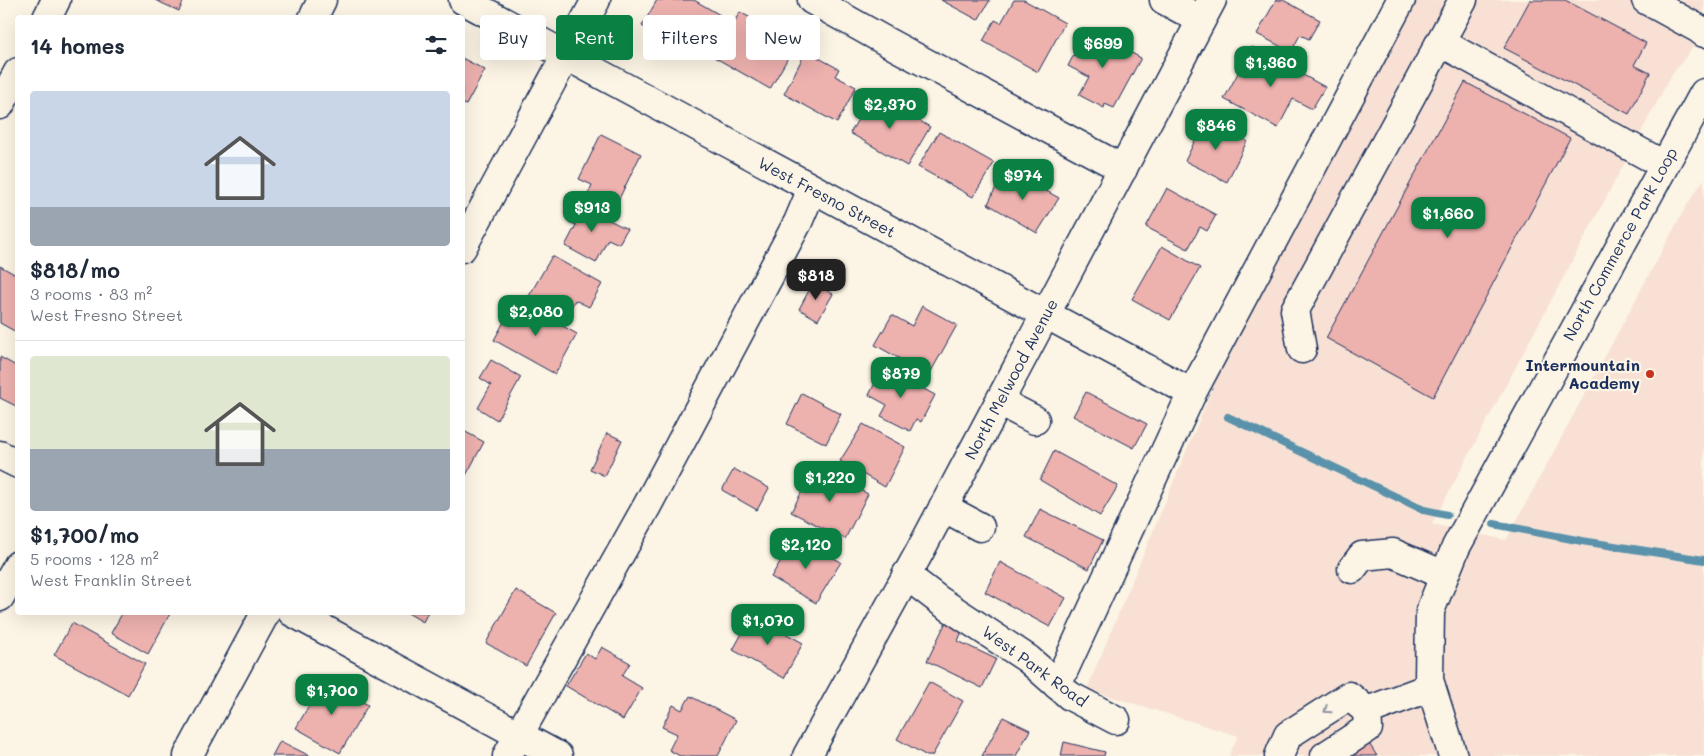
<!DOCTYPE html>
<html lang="en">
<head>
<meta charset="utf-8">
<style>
	body { margin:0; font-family:Mali,sans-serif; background:#f6f6f7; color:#1f2937; height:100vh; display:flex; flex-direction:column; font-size:19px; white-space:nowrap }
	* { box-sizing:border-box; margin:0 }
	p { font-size:16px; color:#747a83 }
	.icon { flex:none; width:28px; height:28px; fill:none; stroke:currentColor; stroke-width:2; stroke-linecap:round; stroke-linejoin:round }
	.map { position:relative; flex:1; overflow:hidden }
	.panel { position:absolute; left:15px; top:15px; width:450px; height:600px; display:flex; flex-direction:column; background:#fff; border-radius:5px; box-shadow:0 5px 20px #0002 }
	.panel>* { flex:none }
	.top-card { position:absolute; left:480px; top:15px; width:475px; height:45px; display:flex; gap:10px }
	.price { position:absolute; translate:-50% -42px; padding:0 11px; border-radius:10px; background:#0b8043; color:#fff; font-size:16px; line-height:32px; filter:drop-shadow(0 1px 2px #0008) }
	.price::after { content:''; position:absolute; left:50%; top:30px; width:15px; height:11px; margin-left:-8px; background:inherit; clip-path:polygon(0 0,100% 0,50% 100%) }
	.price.current { background:#222; color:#fff }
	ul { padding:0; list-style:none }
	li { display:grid; align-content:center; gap:10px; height:265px; padding:0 15px }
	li+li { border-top:1px solid #e0e1e3 }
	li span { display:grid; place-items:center; height:155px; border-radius:5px; color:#555 }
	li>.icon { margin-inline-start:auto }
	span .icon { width:90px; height:90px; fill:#fffc; stroke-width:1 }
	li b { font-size:21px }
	h2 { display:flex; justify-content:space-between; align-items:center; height:60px; padding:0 15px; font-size:21px }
	.pill { padding:0 18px; border-radius:5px; background:#fff; box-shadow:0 5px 20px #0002; font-size:18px; line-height:45px }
	.pill.current { background:#0b8043; color:#fff }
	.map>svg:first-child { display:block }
	.built { fill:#f8e1d4 }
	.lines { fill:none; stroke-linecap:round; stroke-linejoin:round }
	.stream { stroke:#5a92ab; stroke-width:8 }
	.building { fill:#edb1ae; stroke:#1b2f5e }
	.minor-casing { stroke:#1b2f5e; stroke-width:31 }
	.major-casing { stroke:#1b2f5e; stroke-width:31 }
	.minor { stroke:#fcf5e5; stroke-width:28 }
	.major { stroke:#fcf5e5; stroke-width:28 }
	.oneway { stroke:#8c92a2 }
	.poi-dot { fill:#c8321e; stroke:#fcf5e5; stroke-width:2 }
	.labels { text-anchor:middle; stroke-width:4.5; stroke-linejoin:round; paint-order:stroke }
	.street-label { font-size:16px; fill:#1b2f5e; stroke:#fcf5e5 }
	.poi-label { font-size:16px; font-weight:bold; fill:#1b2f5e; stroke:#fcf5e5; text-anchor:end }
</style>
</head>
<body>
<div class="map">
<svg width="1704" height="756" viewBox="0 0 1704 756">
	<rect width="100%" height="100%" fill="#fcf5e5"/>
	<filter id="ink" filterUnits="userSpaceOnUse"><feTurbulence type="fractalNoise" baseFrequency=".02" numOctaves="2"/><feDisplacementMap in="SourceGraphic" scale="10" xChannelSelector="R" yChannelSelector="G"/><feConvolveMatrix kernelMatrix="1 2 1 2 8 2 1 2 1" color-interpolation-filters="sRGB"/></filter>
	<g filter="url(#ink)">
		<polygon class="built" points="1415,0 1704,0 1704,33 1671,76 1432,524 1506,540 1685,208 1704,179 1704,756 1229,756 1238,736 1087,689 1223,363"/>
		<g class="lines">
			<g class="stream">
				<polyline points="1228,417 1424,510 1447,515"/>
				<polyline points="1494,524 1582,541 1704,560"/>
			</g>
		</g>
		<g class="building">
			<polygon points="155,0 184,0 179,11"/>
			<polygon points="657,0 694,0 720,15 703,46 677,32 671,43 642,26"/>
			<polygon points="941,0 990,0 978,20"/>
			<polygon points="1014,0 1024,0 1065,23 1038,72 983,41 995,20 1001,23"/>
			<polygon points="1276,0 1283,0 1320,20 1309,39 1300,35 1291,52 1257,34"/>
			<polygon points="1530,0 1565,0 1646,43 1634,65 1650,73 1629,114 1504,48"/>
			<polygon points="740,12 796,44 770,89 714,57"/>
			<polygon points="1087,29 1141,58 1114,108 1105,104 1104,108 1079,95 1089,77 1068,66"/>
			<polygon points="1252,47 1325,87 1312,109 1293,99 1278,128 1224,99"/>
			<polygon points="806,51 839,69 835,76 856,87 837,123 784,94"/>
			<polygon points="462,58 485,70 466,105 462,103"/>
			<polygon points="1465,82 1570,138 1433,397 1326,338"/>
			<polygon points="873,94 930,127 907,166 850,133"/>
			<polygon points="1205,120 1247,141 1227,182 1185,161"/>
			<polygon points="939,132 994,163 973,197 918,167"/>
			<polygon points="601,134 641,154 615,207 588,194 592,185 579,179"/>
			<polygon points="1005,168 1059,198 1037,233 988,204"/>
			<polygon points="1167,188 1216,215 1207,231 1200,227 1188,249 1146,227"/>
			<polygon points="578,204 627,229 619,244 608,239 596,263 565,246 576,225 569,222"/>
			<polygon points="1162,246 1200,268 1170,320 1132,299"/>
			<polygon points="552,256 602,284 589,307 575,300 566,317 529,296"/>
			<polygon points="0,266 18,276 18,333 0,323"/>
			<polygon points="813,283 833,294 818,320 799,309"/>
			<polygon points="516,300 577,334 555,374 494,340"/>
			<polygon points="922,306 957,325 929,375 875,345 892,315 912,326"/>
			<polygon points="0,357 18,367 18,407 0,398"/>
			<polygon points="491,360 521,377 497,420 478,408 491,385 480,378"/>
			<polygon points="883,367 935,395 921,422 916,419 910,431 881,416 887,405 869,395"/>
			<polygon points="1086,392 1147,424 1134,448 1073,416"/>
			<polygon points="802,393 841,414 826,444 787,424"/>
			<polygon points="863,424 905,447 885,487 840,461"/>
			<polygon points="462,430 484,442 464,479 462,478"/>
			<polygon points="607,433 622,440 605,476 590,469"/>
			<polygon points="1054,451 1118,486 1100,516 1040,480"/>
			<polygon points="815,467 868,494 845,539 791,512"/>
			<polygon points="734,469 769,488 757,510 722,490"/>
			<polygon points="1040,509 1103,540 1089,569 1026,537"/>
			<polygon points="795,537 841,562 816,603 771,577"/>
			<polygon points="1000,562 1066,598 1050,627 985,592"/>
			<polygon points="516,590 556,613 526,666 486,643"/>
			<polygon points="123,612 171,612 148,654 111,633"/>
			<polygon points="406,612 428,612 423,622"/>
			<polygon points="752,615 803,643 784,678 733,650"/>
			<polygon points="946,622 962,631 958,641 996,659 982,688 927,661"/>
			<polygon points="72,623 145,664 128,695 54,655"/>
			<polygon points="602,647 630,663 622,676 642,688 623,720 566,686 586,653 595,659"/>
			<polygon points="324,679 368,705 340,753 296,728"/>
			<polygon points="929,682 963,701 932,756 927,756 897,739"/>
			<polygon points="690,696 736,720 718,756 680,756 669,750 677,734 662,727 673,705 682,710"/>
			<polygon points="1003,717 1030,730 1016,756 982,756"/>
			<polygon points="280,741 310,756 272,756"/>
			<polygon points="1064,742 1105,752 1104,756 1061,756"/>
			<polygon points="1368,742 1377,756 1347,756"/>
		</g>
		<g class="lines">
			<g class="minor-casing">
				<g id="minor">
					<polyline points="463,0 1192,393"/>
					<polyline points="812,0 889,43 1123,169"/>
					<polyline points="1164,0 1201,20"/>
					<polyline points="1646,0 1699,29 1704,33"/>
					<polyline points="47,18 56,0"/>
					<polyline points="313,18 322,0"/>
					<polyline points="1440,42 1664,165"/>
					<polyline points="0,105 18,72"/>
					<polyline points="1302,349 1295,310 1463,0"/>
					<polyline points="1000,402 1035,420"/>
					<polyline points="0,455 18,464"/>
					<polyline points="943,507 980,527"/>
					<polyline points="1352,569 1362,556 1393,553 1444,575"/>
					<polyline points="906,575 940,601 1028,659 1070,696 1116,720"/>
					<polyline points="0,597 18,565"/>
					<polyline points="292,612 558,756"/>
					<polyline points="1057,685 1192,393 1401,0"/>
					<polyline points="1367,711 1431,687"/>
					<polyline points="507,756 647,506 798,222 812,189"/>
					<polyline points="807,756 919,553 1212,0"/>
					<polyline points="1279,756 1288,735 1349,696 1367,711 1368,728 1325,756"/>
					<polyline points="1453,756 1429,680 1430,611 1456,547 1704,93"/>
				</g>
			</g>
			<g class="major-casing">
				<g id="major">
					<polyline points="462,248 596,0"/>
					<polyline points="188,756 266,612"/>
				</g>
			</g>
			<use href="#minor" class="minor"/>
			<use href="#major" class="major"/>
		</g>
		<defs><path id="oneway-chevron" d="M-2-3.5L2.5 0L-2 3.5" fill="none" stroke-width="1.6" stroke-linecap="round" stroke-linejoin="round" transform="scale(1.25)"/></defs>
		<use class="oneway" href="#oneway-chevron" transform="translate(1327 710) rotate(147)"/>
	</g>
	<circle class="poi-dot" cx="1650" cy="374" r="5"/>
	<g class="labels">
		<g class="street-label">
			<text transform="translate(827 197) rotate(28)" y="6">West Fresno Street</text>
			<text transform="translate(1620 244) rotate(-61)" y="6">North Commerce Park Loop</text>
			<text transform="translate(1011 379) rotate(-62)" y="6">North Melwood Avenue</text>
			<text transform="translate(1035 666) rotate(36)" y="6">West Park Road</text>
		</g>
		<g class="poi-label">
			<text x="1640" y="371">Intermountain<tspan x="1640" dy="18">Academy</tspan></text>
		</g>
	</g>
</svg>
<b class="price" style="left:1103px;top:69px">$699</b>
<b class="price" style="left:1271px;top:88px">$1,360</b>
<b class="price" style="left:890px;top:130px">$2,370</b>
<b class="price" style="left:1216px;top:151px">$846</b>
<b class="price" style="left:1023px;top:201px">$974</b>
<b class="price" style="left:592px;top:233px">$913</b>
<b class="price" style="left:1448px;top:239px">$1,660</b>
<b class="price current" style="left:816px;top:301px">$818</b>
<b class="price" style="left:536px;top:337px">$2,080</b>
<b class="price" style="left:901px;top:399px">$879</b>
<b class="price" style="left:830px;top:503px">$1,220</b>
<b class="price" style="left:806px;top:570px">$2,120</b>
<b class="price" style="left:768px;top:646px">$1,070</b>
<b class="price" style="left:332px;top:716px">$1,700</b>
<div class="top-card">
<a class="pill">Buy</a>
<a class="pill current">Rent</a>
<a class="pill">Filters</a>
<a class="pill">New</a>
</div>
<section class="panel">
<h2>14 homes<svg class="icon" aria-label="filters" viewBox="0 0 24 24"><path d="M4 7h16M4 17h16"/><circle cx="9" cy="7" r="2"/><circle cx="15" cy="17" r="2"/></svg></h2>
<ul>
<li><span style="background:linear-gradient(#c9d6e8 75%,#9aa5b1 0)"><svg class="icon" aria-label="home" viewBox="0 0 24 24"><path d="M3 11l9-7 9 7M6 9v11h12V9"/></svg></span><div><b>$818/mo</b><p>3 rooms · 83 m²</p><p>West Fresno Street</p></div></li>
<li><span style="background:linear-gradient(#dfe7d0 60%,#9aa5b1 0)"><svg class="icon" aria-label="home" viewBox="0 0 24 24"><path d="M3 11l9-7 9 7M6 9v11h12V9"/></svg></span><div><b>$1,700/mo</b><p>5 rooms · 128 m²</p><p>West Franklin Street</p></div></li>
</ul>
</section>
</div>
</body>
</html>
